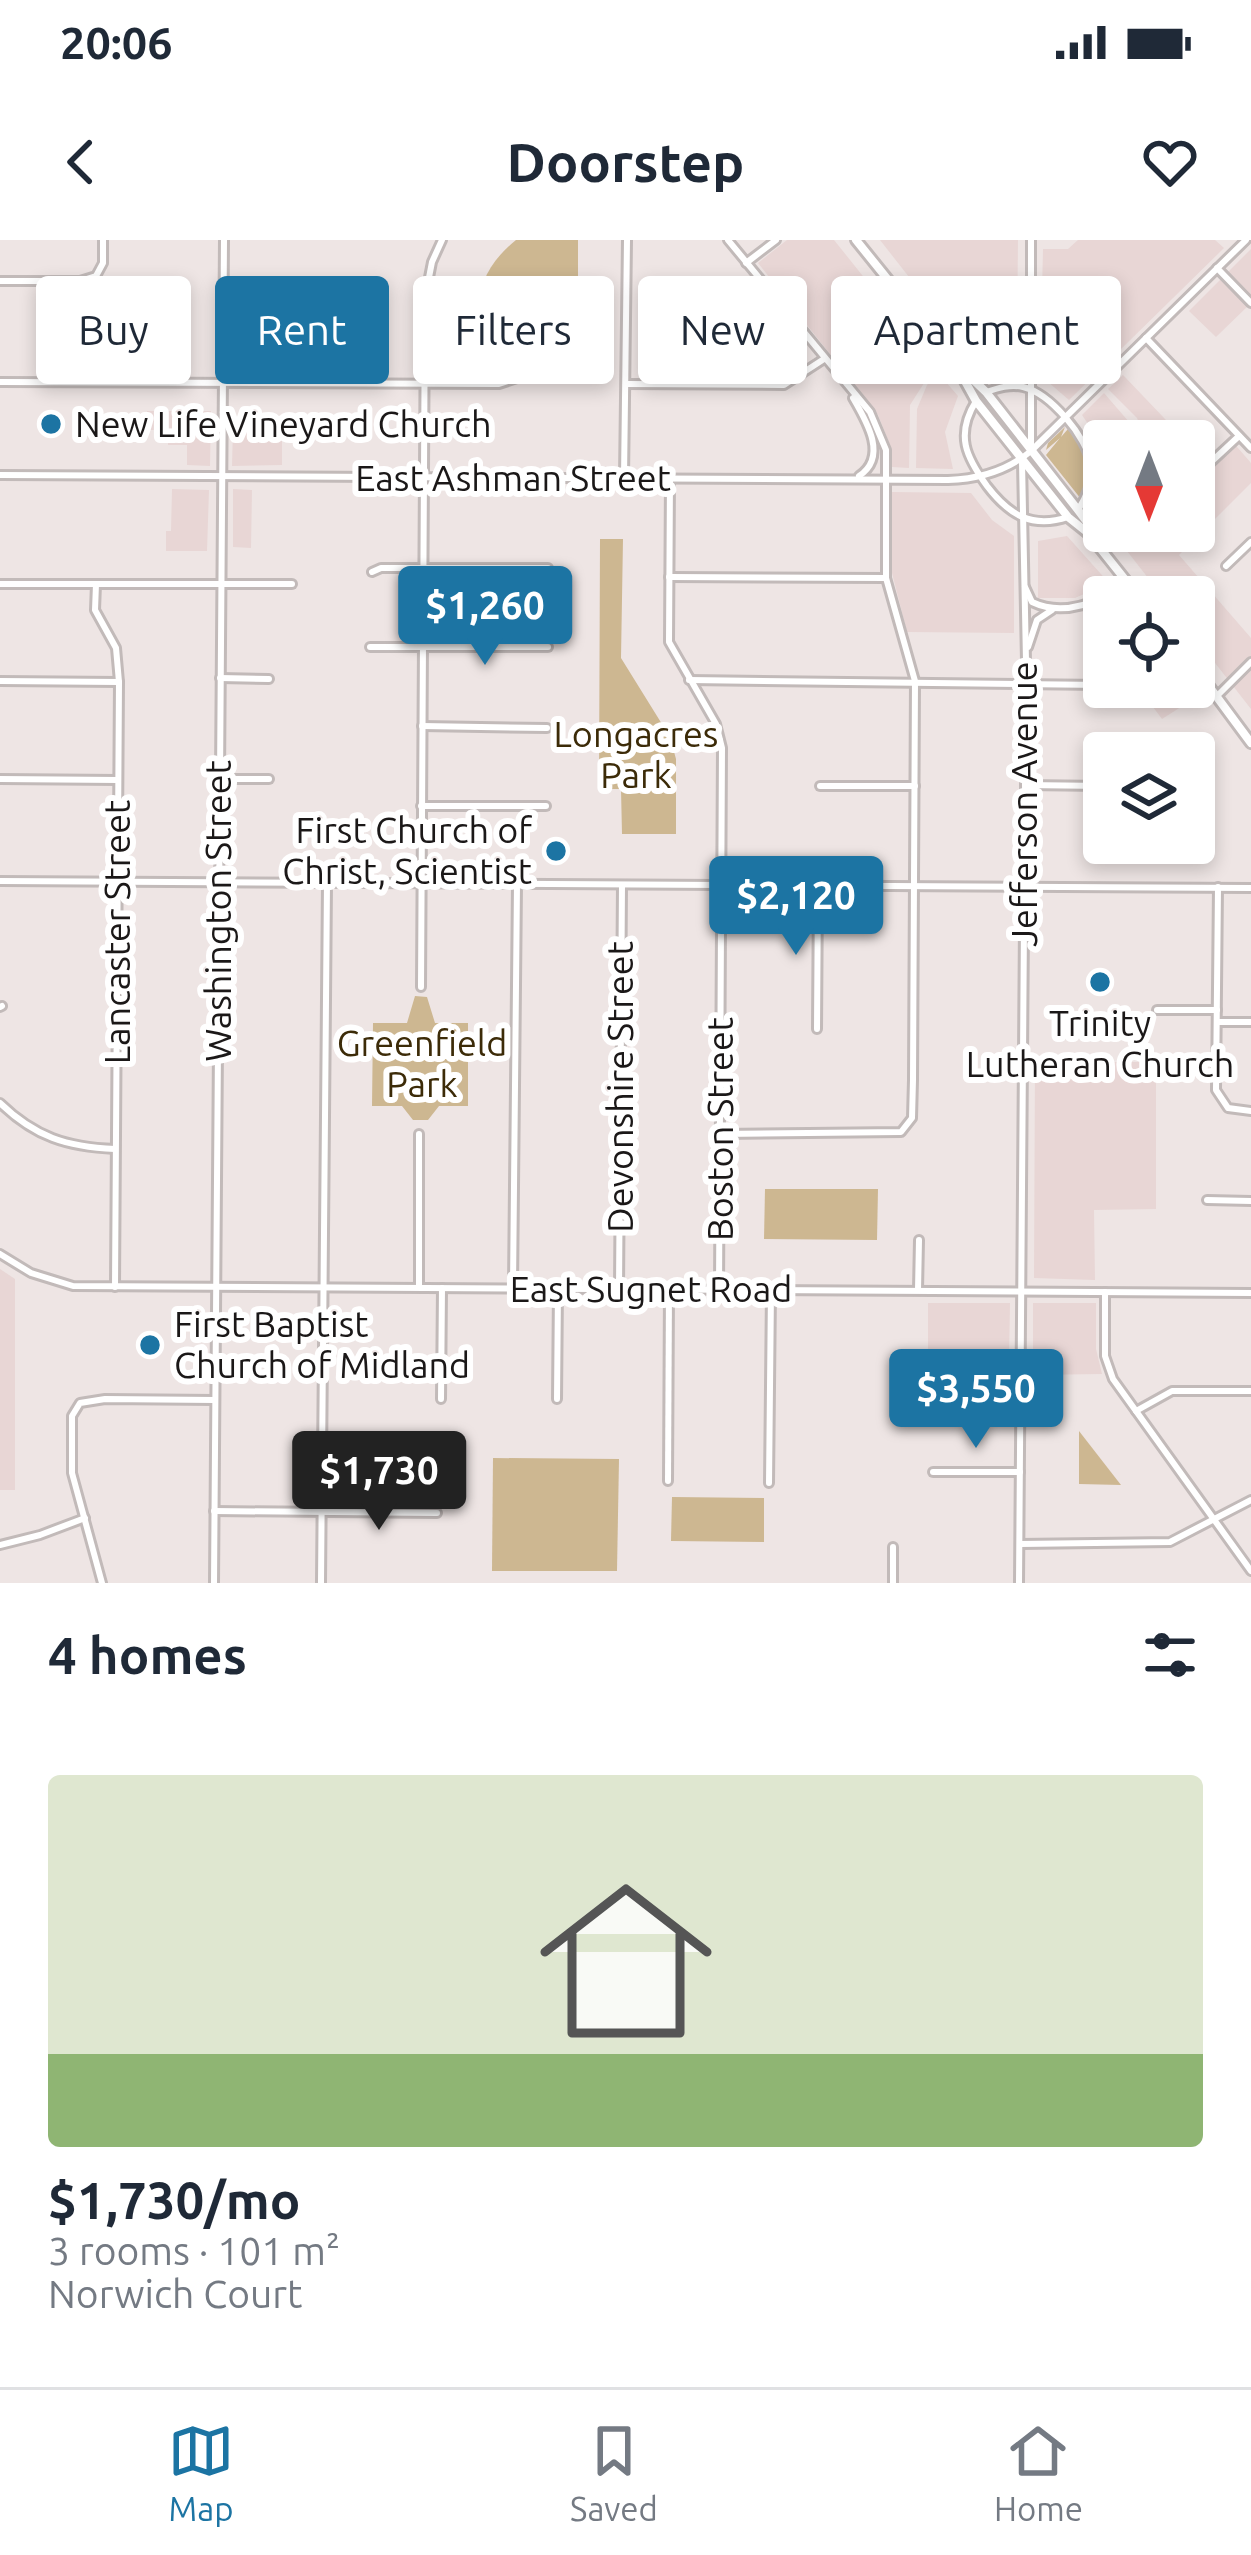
<!DOCTYPE html>
<html lang="en">
<head>
<meta charset="utf-8">
<style>
	body { margin:0; font-family:Ubuntu,sans-serif; background:#f2f2f3; color:#1f2937; height:100vh; display:flex; flex-direction:column; font-size:45px; white-space:nowrap }
	* { box-sizing:border-box; margin:0 }
	p { font-size:39px; color:#747a83 }
	.icon { flex:none; width:66px; height:66px; fill:none; stroke:currentColor; stroke-width:2; stroke-linecap:round; stroke-linejoin:round }
	.map { position:relative; height:1343px; overflow:hidden }
	.side { display:flex; flex-direction:column; background:#fff; flex:1 }
	.side>* { flex:none }
	.guide { position:absolute; left:36px; top:36px; width:1179px; height:108px; display:flex; gap:24px }
	.needle { width:78px; rotate:180deg }
	.tools { position:absolute; left:1083px; top:180px; display:grid; gap:24px }
	.tools a { display:grid; place-items:center; width:132px; height:132px; border-radius:12px; background:#fff; box-shadow:0 6px 18px #0003; font-size:60px }
	.price { position:absolute; translate:-50% -102px; padding:0 27px; border-radius:12px; background:#1c74a3; color:#fff; font-size:39px; line-height:78px; filter:drop-shadow(0 3px 6px #0008) }
	.price::after { content:''; position:absolute; left:50%; top:72px; width:36px; height:27px; margin-left:-18px; background:inherit; clip-path:polygon(0 0,100% 0,50% 100%) }
	.price.on { background:#222; color:#fff }
	ul { padding:0; list-style:none }
	li { display:grid; align-content:center; gap:24px; height:636px; padding:0 48px }
	li+li { border-top:3px solid #e0e1e3 }
	li span { display:grid; place-items:center; height:372px; border-radius:12px; color:#555 }
	li>.icon { margin-inline-start:auto }
	span .icon { width:216px; height:216px; fill:#fffc; stroke-width:1 }
	li b { font-size:51px }
	h2 { display:flex; justify-content:space-between; align-items:center; height:144px; padding:0 48px; font-size:51px }
	.tag { padding:0 42px; border-radius:12px; background:#fff; box-shadow:0 6px 18px #0003; font-size:42px; line-height:108px }
	.tag.on { background:#1c74a3; color:#fff }
	.status { display:flex; justify-content:space-between; align-items:center; height:84px; padding:0 60px; background:#fff; direction:ltr }
	.status svg { height:33px; fill:currentColor }
	header { display:flex; justify-content:space-between; align-items:center; height:156px; padding:0 48px; background:#fff; font-size:54px; font-weight:600 }
	.tabs { display:flex; justify-content:space-around; align-items:center; height:168px; border-top:3px solid #e0e1e3; background:#fff; font-size:33px; color:#747a83 }
	.tabs a { display:grid; justify-items:center; gap:6px }
	.tabs .on { color:#1c74a3 }
	.map>svg:first-child { display:block }
	.built { fill:#e8d6d5 }
	.green { fill:#cdb791 }
	.lines { fill:none; stroke-linecap:round; stroke-linejoin:round }
	.minor-casing { stroke:#c2bab9; stroke-width:12 }
	.major-casing { stroke:#c2bab9; stroke-width:14 }
	.minor { stroke:#fff; stroke-width:6 }
	.major { stroke:#fff; stroke-width:8 }
	.poi-dot { fill:#1c74a3; stroke:#fff; stroke-width:4.5 }
	.labels { text-anchor:middle; stroke-width:12; stroke-linejoin:round; paint-order:stroke }
	.poi-label { font-size:36px; fill:#1b1818; stroke:#fff; text-anchor:start }
	.street-label { font-size:36px; fill:#1b1818; stroke:#fff }
	.park-label { font-size:36px; fill:#3c2b08; stroke:#fff }
</style>
</head>
<body>
<div class="status"><b>20:06</b><svg viewBox="0 0 49 12"><path d="M0 12V9h3v3zM5 12V6h3v6zM10 12V3h3v9zM15 12V0h3v12zM26 1h20v11H26zM47 4h2v5h-2z"/></svg></div>
<header><svg class="icon" aria-label="back" viewBox="0 0 24 24"><path d="M15 5l-7 7 7 7"/></svg>Doorstep<svg class="icon" aria-label="heart" viewBox="0 0 24 24"><path d="M12 20l-8-8c-3-5 5-10 8-4 3-6 11-1 8 4z"/></svg></header>
<div class="map">
<svg width="1251" height="1343" viewBox="0 0 1251 1343">
	<rect width="100%" height="100%" fill="#eee5e4"/>
	<g class="built">
		<polygon points="787,0 834,0 935,126 910,165 909,228 892,227 890,205 878,175 758,23"/>
		<polygon points="880,0 1018,0 1017,93 960,102"/>
		<polygon points="1078,0 1215,0 1224,8 1069,160 1040,135 1043,9 1068,9"/>
		<polygon points="1251,9 1251,63 1216,97 1189,71"/>
		<polygon points="1017,98 1017,129 985,135 966,109 987,101"/>
		<polygon points="938,133 958,156 945,192 953,229 916,228 917,169 927,145"/>
		<polygon points="1123,135 1186,201 1146,201 1137,178 1108,149"/>
		<polygon points="1104,153 1129,182 1137,201 1104,201 1104,207 1082,175"/>
		<polygon points="147,171 211,171 210,226 187,225 187,205 168,205 168,190 147,190"/>
		<polygon points="233,188 282,188 282,225 232,226"/>
		<polygon points="1231,200 1251,223 1251,243 1179,315 1251,398 1251,469 1194,396 1194,357 1163,357 1127,311 1139,291 1194,291 1194,210 1208,223"/>
		<polygon points="172,249 209,250 207,311 166,311 166,291 171,291"/>
		<polygon points="233,249 252,250 251,308 233,307"/>
		<polygon points="892,252 971,253 992,280 1014,296 1014,393 907,392 892,333"/>
		<polygon points="1067,296 1109,343 1075,358 1038,358 1038,301"/>
		<polygon points="1138,447 1186,447 1195,458 1162,479"/>
		<polygon points="1035,822 1156,822 1156,969 1094,970 1095,1040 1034,1038"/>
		<polygon points="0,1029 15,1039 15,1250 0,1250"/>
		<polygon points="928,1063 1010,1063 1009,1118 928,1119"/>
		<polygon points="1033,1063 1096,1063 1096,1109 1102,1134 1033,1135"/>
	</g>
	<g class="green">
		<path d="M516 0H578V77L476 76C479 43 490 21 516 0Z"/>
		<path d="M1065 187 1061 197 1068 189C1085 212 1095 231 1081 259L1046 215 1060 198 1046 210 1048 203Z"/>
		<polygon points="600,299 623,299 621,418 670,497 676,519 676,594 622,594 621,549 599,549"/>
		<polygon points="415,756 427,757 435,783 468,783 468,866 439,866 428,880 413,880 402,866 372,866 373,783 407,783"/>
		<polygon points="765,949 878,949 877,1000 764,999"/>
		<polygon points="1079,1191 1121,1245 1079,1244"/>
		<polygon points="493,1218 619,1219 617,1331 492,1331"/>
		<polygon points="672,1257 764,1258 764,1302 671,1301"/>
	</g>
	<g class="lines">
		<g class="minor-casing">
			<g id="minor">
				<polyline points="1031,0 1031,207"/>
				<polyline points="746,23 776,0"/>
				<polyline points="1217,28 1251,63"/>
				<polyline points="0,41 80,41 96,36 103,23 103,0"/>
				<polyline points="1146,98 1251,208"/>
				<polyline points="0,142 499,144 520,137"/>
				<polyline points="324,143 325,47"/>
				<polyline points="626,144 784,145 824,119"/>
				<path d="M986 152C998 148 1010 144 1023 147 1050 153 1087 197 1091 224 1094 241 1087 256 1078 270"/>
				<path d="M853 158C867 182 888 217 859 236"/>
				<path d="M976 161C955 195 966 217 987 246 1009 275 1032 289 1068 277"/>
				<path d="M0 235 948 240C979 239 1007 231 1031 211L1246 0"/>
				<polyline points="1196,236 1239,196"/>
				<polyline points="624,238 627,0"/>
				<polyline points="670,238 669,402 716,484 722,508 719,1049"/>
				<polyline points="1226,326 1251,302"/>
				<polyline points="372,332 381,328 548,328"/>
				<polyline points="669,337 886,338"/>
				<polyline points="0,344 292,344"/>
				<polyline points="96,344 95,370 116,408 119,442 115,1047"/>
				<path d="M1025 347 1032 362C1055 373 1081 368 1104 357"/>
				<polyline points="1104,357 1126,342"/>
				<polyline points="370,407 548,407"/>
				<polyline points="1028,407 1037,380 1052,370"/>
				<polyline points="220,438 269,439"/>
				<polyline points="689,440 1104,445"/>
				<polyline points="0,441 119,442"/>
				<polyline points="1218,455 1251,422"/>
				<polyline points="422,486 547,488"/>
				<polyline points="0,539 118,540"/>
				<polyline points="220,539 269,539"/>
				<polyline points="1025,545 1104,546"/>
				<polyline points="820,546 915,546"/>
				<polyline points="421,566 546,566"/>
				<polyline points="0,641 1251,648"/>
				<polyline points="1218,647 1216,850 1228,868 1251,871"/>
				<polyline points="421,747 425,58 432,22 442,0"/>
				<polyline points="0,767 2,766"/>
				<polyline points="1157,770 1217,770"/>
				<polyline points="1217,782 1251,782"/>
				<polyline points="817,789 818,646"/>
				<path d="M0 863C35 897 67 907 115 909"/>
				<polyline points="721,894 901,892 912,878 913,840 915,441 886,338 886,210 870,172 728,0"/>
				<polyline points="1207,960 1251,961"/>
				<polyline points="0,1014 31,1033 73,1046 1251,1053"/>
				<polyline points="419,1047 419,894"/>
				<polyline points="513,1048 517,644"/>
				<polyline points="619,1049 622,645"/>
				<polyline points="918,1050 919,1000"/>
				<polyline points="1105,1052 1105,1116 1113,1139 1251,1331"/>
				<polyline points="441,1159 442,1048"/>
				<polyline points="557,1159 558,1049"/>
				<polyline points="1136,1171 1172,1151 1251,1151"/>
				<polyline points="933,1232 1020,1232"/>
				<polyline points="668,1241 669,1049"/>
				<polyline points="769,1243 771,1050"/>
				<polyline points="214,1271 437,1273"/>
				<polyline points="1020,1304 1170,1302 1251,1260"/>
				<polyline points="0,1305 40,1295 85,1278"/>
				<polyline points="102,1343 72,1233 72,1176 80,1163 105,1159 215,1160"/>
				<polyline points="214,1343 224,0"/>
				<polyline points="321,1343 327,643"/>
				<polyline points="893,1343 893,1307"/>
				<polyline points="1019,1343 1026,421 1022,222"/>
			</g>
		</g>
		<g class="major-casing">
			<g id="major">
				<polyline points="856,0 955,123 976,161 1068,277 1088,293 1139,357"/>
				<polyline points="962,129 986,152 1078,270 1087,282 1088,293"/>
				<polyline points="1194,426 1251,503"/>
			</g>
		</g>
		<use href="#minor" class="minor"/>
		<use href="#major" class="major"/>
	</g>
	<g class="poi-dot">
		<circle cx="51" cy="184" r="12"/>
		<circle cx="556" cy="611" r="12"/>
		<circle cx="1100" cy="742" r="12"/>
		<circle cx="150" cy="1105" r="12"/>
	</g>
	<g class="labels">
		<g class="poi-label">
			<text x="75" y="197">New Life Vineyard Church</text>
			<text x="532" y="603" text-anchor="end">First Church of<tspan x="532" dy="41">Christ, Scientist</tspan></text>
			<text x="1100" y="796" text-anchor="middle">Trinity<tspan x="1100" dy="41">Lutheran Church</tspan></text>
			<text x="174" y="1097">First Baptist<tspan x="174" dy="41">Church of Midland</tspan></text>
		</g>
		<g class="street-label">
			<text x="513" y="251">East Ashman Street</text>
			<text transform="translate(1024 564) rotate(-90)" y="13">Jefferson Avenue</text>
			<text transform="translate(218 671) rotate(-90)" y="13">Washington Street</text>
			<text transform="translate(117 692) rotate(-90)" y="13">Lancaster Street</text>
			<text transform="translate(620 847) rotate(-90)" y="13">Devonshire Street</text>
			<text transform="translate(720 889) rotate(-90)" y="13">Boston Street</text>
			<text x="651" y="1062">East Sugnet Road</text>
		</g>
		<g class="park-label">
			<text x="636" y="507">Longacres<tspan x="636" dy="41">Park</tspan></text>
			<text x="422" y="816">Greenfield<tspan x="422" dy="41">Park</tspan></text>
		</g>
	</g>
</svg>
<div class="tools">
<a><svg class="needle" viewBox="-14 -14 28 28"><path d="M0-13l5 13h-10z" fill="#e53935"/><path d="M0 13l5-13h-10z" fill="#747a83"/></svg></a>
<a><svg class="icon" aria-label="locate" viewBox="0 0 24 24"><circle cx="12" cy="12" r="6"/><path d="M12 2v4M12 18v4M2 12h4M18 12h4"/></svg></a>
<a><svg class="icon" aria-label="layers" viewBox="0 0 24 24"><path d="M12 4l9 5-9 5-9-5zM3 14l9 5 9-5"/></svg></a>
</div>
<b class="price" style="left:485px;top:428px">$1,260</b>
<b class="price" style="left:796px;top:718px">$2,120</b>
<b class="price" style="left:976px;top:1211px">$3,550</b>
<b class="price on" style="left:379px;top:1293px">$1,730</b>
<div class="guide">
<a class="tag">Buy</a>
<a class="tag on">Rent</a>
<a class="tag">Filters</a>
<a class="tag">New</a>
<a class="tag">Apartment</a>
</div>
</div>
<section class="side">
<h2>4 homes<svg class="icon" aria-label="filters" viewBox="0 0 24 24"><path d="M4 7h16M4 17h16"/><circle cx="9" cy="7" r="2"/><circle cx="15" cy="17" r="2"/></svg></h2>
<ul>
<li><span style="background:linear-gradient(#dfe7d0 75%,#8fb573 0)"><svg class="icon" aria-label="home" viewBox="0 0 24 24"><path d="M3 11l9-7 9 7M6 9v11h12V9"/></svg></span><div><b>$1,730/mo</b><p>3 rooms · 101 m²</p><p>Norwich Court</p></div></li>
</ul>
</section>
<nav class="tabs">
<a class="on"><svg class="icon" aria-label="map" viewBox="0 0 24 24"><path d="M3 6l6-2 6 2 6-2v14l-6 2-6-2-6 2zM9 4v14M15 6v14"/></svg>Map</a>
<a><svg class="icon" aria-label="saved" viewBox="0 0 24 24"><path d="M7 4h10v16l-5-4-5 4z"/></svg>Saved</a>
<a><svg class="icon" aria-label="home" viewBox="0 0 24 24"><path d="M3 11l9-7 9 7M6 9v11h12V9"/></svg>Home</a>
</nav>
</body>
</html>
